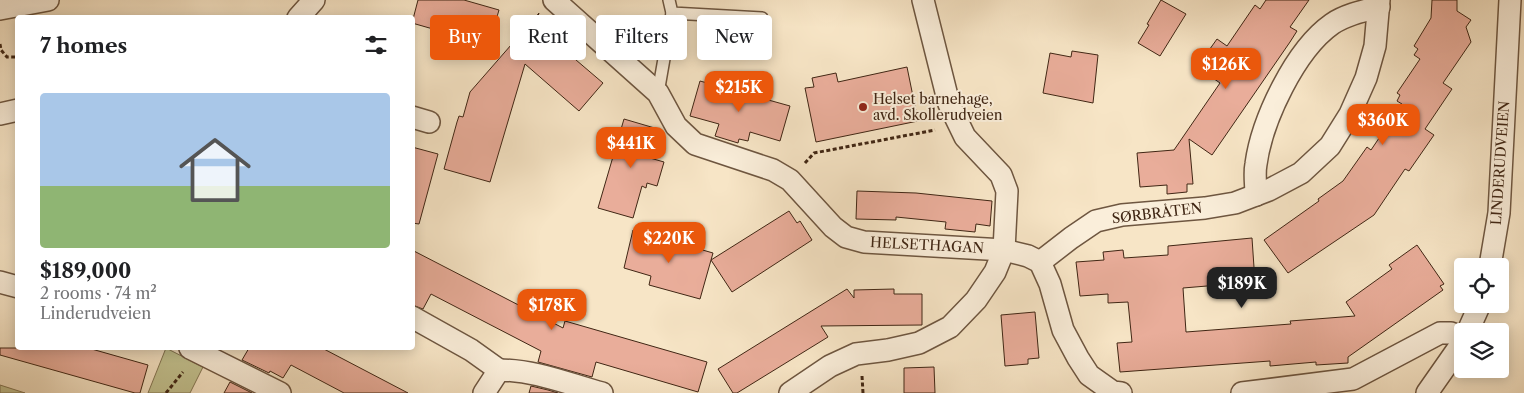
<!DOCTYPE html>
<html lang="en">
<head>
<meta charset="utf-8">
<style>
	body { margin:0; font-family:"Libre Caslon Text",serif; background:#f6f6f6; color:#202124; height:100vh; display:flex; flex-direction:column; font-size:19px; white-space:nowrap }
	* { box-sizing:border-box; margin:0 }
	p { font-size:16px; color:#757577 }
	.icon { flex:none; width:28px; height:28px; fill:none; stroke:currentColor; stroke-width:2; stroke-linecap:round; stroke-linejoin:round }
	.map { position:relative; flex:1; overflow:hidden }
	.details { position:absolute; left:15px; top:15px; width:400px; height:335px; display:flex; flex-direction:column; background:#fff; border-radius:5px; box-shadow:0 2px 12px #0003 }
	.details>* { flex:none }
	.hud { position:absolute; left:430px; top:15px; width:475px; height:45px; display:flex; gap:10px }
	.fabs { position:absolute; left:1454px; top:258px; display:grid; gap:10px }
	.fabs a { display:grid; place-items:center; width:55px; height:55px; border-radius:5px; background:#fff; box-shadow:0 2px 12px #0003; font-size:25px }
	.price { position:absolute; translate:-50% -42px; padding:0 11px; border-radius:10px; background:#ea580c; color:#fff; font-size:16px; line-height:32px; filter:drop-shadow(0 1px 2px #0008) }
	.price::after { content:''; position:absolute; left:50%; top:30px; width:15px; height:11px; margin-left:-8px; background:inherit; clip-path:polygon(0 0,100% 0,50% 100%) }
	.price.on { background:#222; color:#fff }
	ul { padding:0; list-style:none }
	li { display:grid; align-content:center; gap:10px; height:265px; padding:0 25px }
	li span { display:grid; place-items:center; height:155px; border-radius:5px; color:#555 }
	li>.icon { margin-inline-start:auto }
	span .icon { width:90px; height:90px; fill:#fffc; stroke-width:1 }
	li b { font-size:21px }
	h2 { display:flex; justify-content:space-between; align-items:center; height:60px; padding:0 25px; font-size:21px }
	.pill { padding:0 18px; border-radius:5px; background:#fff; box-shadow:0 2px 12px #0003; font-size:18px; line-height:45px }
	.pill.on { background:#ea580c; color:#fff }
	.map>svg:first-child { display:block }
	.green { fill:#c3c391; stroke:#827452 }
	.building { fill:#e9ad9a; stroke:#402614 }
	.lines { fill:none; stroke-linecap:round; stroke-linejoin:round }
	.service-casing { stroke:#6e5640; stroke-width:14 }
	.minor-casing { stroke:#6e5640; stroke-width:24 }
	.path { stroke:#402614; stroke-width:3; stroke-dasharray:4 2.5; stroke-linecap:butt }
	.service { stroke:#faeeda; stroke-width:11 }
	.minor { stroke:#faeeda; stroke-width:21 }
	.poi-dot { fill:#8f2418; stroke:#faeeda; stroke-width:2 }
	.labels { text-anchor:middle; stroke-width:4; stroke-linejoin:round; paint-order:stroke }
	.poi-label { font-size:14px; fill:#402614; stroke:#faeeda; text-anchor:start }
	.street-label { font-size:14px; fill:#402614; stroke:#faeeda }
</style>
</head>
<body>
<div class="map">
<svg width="1524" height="393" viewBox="0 0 1524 393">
	<rect width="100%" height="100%" fill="#f7e5c6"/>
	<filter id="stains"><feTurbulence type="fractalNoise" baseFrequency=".004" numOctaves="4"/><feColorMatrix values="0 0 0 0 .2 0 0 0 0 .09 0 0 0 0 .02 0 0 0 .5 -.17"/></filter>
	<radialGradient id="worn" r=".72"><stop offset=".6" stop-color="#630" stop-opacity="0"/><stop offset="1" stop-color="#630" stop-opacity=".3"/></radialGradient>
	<g class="green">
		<polygon points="166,348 203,367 190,393 148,393"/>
		<polygon points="0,385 25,393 0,393"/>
	</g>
	<g class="building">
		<polygon points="418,0 464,0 499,10 485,57 443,45 445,39 438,38 440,31 412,23"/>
		<polygon points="1161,0 1186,14 1160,56 1138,43 1149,25 1147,24"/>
		<polygon points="1266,0 1309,0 1290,27 1297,31 1290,42 1212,155 1189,139 1193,184 1187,184 1187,192 1167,194 1167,185 1140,187 1137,153 1174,150 1220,83 1197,67 1217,39 1227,46 1255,5 1260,9"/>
		<polygon points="1432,0 1457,0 1457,11 1471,20 1466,27 1471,42 1443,83 1452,89 1425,129 1434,135 1409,171 1405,169 1374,215 1288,273 1264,240 1319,201 1318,199 1343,181 1367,147 1371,150 1402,104 1397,101 1400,95 1397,93 1420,59 1414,55 1418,49 1414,46 1431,18"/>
		<polygon points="539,13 535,25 603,83 579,111 525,64 490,182 444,169 457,122 459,116 463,117 470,92"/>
		<polygon points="1072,51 1098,55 1093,103 1043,93 1050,53 1071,57"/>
		<polygon points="907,67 918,121 816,142 805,88 814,87 812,78 836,73 838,82"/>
		<polygon points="700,81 790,106 780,141 750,132 748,141 739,139 738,143 715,136 719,124 690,116"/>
		<polygon points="624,119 658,129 650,158 664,162 657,186 647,183 646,188 642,186 633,218 598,208"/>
		<polygon points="412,147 438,154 419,224 412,223"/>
		<polygon points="857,191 916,193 992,201 990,226 976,224 975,232 945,229 946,222 896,217 896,220 856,219"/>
		<polygon points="789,211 797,223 800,221 812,240 732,292 711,260"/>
		<polygon points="633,230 713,253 700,299 649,285 651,276 624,268"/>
		<polygon points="1252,238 1255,282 1183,288 1186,332 1291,324 1290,321 1355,316 1346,302 1392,269 1389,265 1417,245 1444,284 1440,286 1443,290 1348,357 1348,363 1316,365 1316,362 1270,366 1270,361 1120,372 1117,343 1132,342 1128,302 1108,303 1108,294 1080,296 1076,262 1104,260 1103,252 1123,250 1124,258 1168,255 1168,246"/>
		<polygon points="412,250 563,328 565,321 707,362 698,392 596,362 592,377 538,362 541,351 431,294 423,309 412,305"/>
		<polygon points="847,289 854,298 854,290 894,289 894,294 922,294 922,325 821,326 828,337 737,393 733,393 718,369"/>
		<polygon points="1035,312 1039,358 1028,359 1028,364 1005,366 1001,315"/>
		<polygon points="0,348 88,348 148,365 140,393 135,393 0,355"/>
		<polygon points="249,348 322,348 408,393 344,393 291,365 283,378 270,371 269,373 242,360"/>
		<polygon points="934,367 935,393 904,393 904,368"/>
		<polygon points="230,382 252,393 224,393"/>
		<polygon points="531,386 548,390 558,393 529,393"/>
	</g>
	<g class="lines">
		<g class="service-casing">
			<g id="service">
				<polyline points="669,0 672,13 762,18"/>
				<polyline points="658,93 672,13"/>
			</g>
		</g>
		<g class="minor-casing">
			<g id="minor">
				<polyline points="554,0 658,93 676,126 695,144 773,170 790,180 833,227 846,237 864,242 1004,250 1028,256 1040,262 1050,284 1063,330 1078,358 1089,375 1113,392 1121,393"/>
				<polyline points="0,9 48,0"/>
				<polyline points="298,18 314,0"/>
				<polyline points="0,114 18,110"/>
				<polyline points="412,117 429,122"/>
				<path d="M1256 195C1256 185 1254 174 1256 164 1262 120 1295 50 1332 24 1345 15 1363 11 1379 7"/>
				<polyline points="1040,262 1071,238 1096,221 1122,215 1205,208 1235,203 1269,190 1301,173 1330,146 1350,114 1366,78 1375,46 1379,0"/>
				<polyline points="1490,266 1499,213 1510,0"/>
				<polyline points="0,282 18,287"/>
				<polyline points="412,317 471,350 499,370"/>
				<polyline points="1468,331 1480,304"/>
				<polyline points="190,348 280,393"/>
				<path d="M484 393 499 370C536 370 568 384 602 393"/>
				<polyline points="790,393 830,366 856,354 888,350 919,343 950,327 976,300 995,272 1004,250 1007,191 1001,175 965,137 949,104 923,0"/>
				<polyline points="1242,393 1353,379 1440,333 1451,333 1462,338"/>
				<polyline points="1427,393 1462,343"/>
			</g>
		</g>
		<g class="path">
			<polyline points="0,44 1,50 7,57 18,57"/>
			<polyline points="805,163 814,153 935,130"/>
			<polyline points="862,376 863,393"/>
			<polyline points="166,393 183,372"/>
		</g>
		<use href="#service" class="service"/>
		<use href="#minor" class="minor"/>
	</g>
	<circle class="poi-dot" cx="863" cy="107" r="5"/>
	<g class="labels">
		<g class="poi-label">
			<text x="873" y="104">Helset barnehage,<tspan x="873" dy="16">avd. Skollerudveien</tspan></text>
		</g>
		<g class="street-label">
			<text transform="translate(1500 163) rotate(-86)" y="5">LINDERUDVEIEN</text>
			<text transform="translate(1157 213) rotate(-7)" y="5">SØRBRÅTEN</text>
			<text transform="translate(927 245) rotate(3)" y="5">HELSETHAGAN</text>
		</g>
	</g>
	<rect width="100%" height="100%" filter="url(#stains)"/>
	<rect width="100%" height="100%" fill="url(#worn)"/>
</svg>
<div class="fabs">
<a><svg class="icon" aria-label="locate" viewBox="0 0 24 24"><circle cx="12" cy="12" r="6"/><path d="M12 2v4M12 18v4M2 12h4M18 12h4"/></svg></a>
<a><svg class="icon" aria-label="layers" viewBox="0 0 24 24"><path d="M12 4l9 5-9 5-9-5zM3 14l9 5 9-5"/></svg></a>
</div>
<b class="price" style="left:1226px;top:90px">$126K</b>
<b class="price" style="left:739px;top:113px">$215K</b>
<b class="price" style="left:1383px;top:146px">$360K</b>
<b class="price" style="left:631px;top:169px">$441K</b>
<b class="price" style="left:669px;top:264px">$220K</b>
<b class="price on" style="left:1242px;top:309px">$189K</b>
<b class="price" style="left:552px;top:331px">$178K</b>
<div class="hud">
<a class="pill on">Buy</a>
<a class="pill">Rent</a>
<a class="pill">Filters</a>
<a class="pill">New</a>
</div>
<section class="details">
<h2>7 homes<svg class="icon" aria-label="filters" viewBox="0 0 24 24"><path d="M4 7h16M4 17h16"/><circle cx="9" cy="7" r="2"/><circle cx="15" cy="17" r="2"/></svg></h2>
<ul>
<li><span style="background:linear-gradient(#a9c7e8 60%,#8fb573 0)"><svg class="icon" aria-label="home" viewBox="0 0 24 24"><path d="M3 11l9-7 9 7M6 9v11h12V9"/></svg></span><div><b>$189,000</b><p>2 rooms · 74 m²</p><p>Linderudveien</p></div></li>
</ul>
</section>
</div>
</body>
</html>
